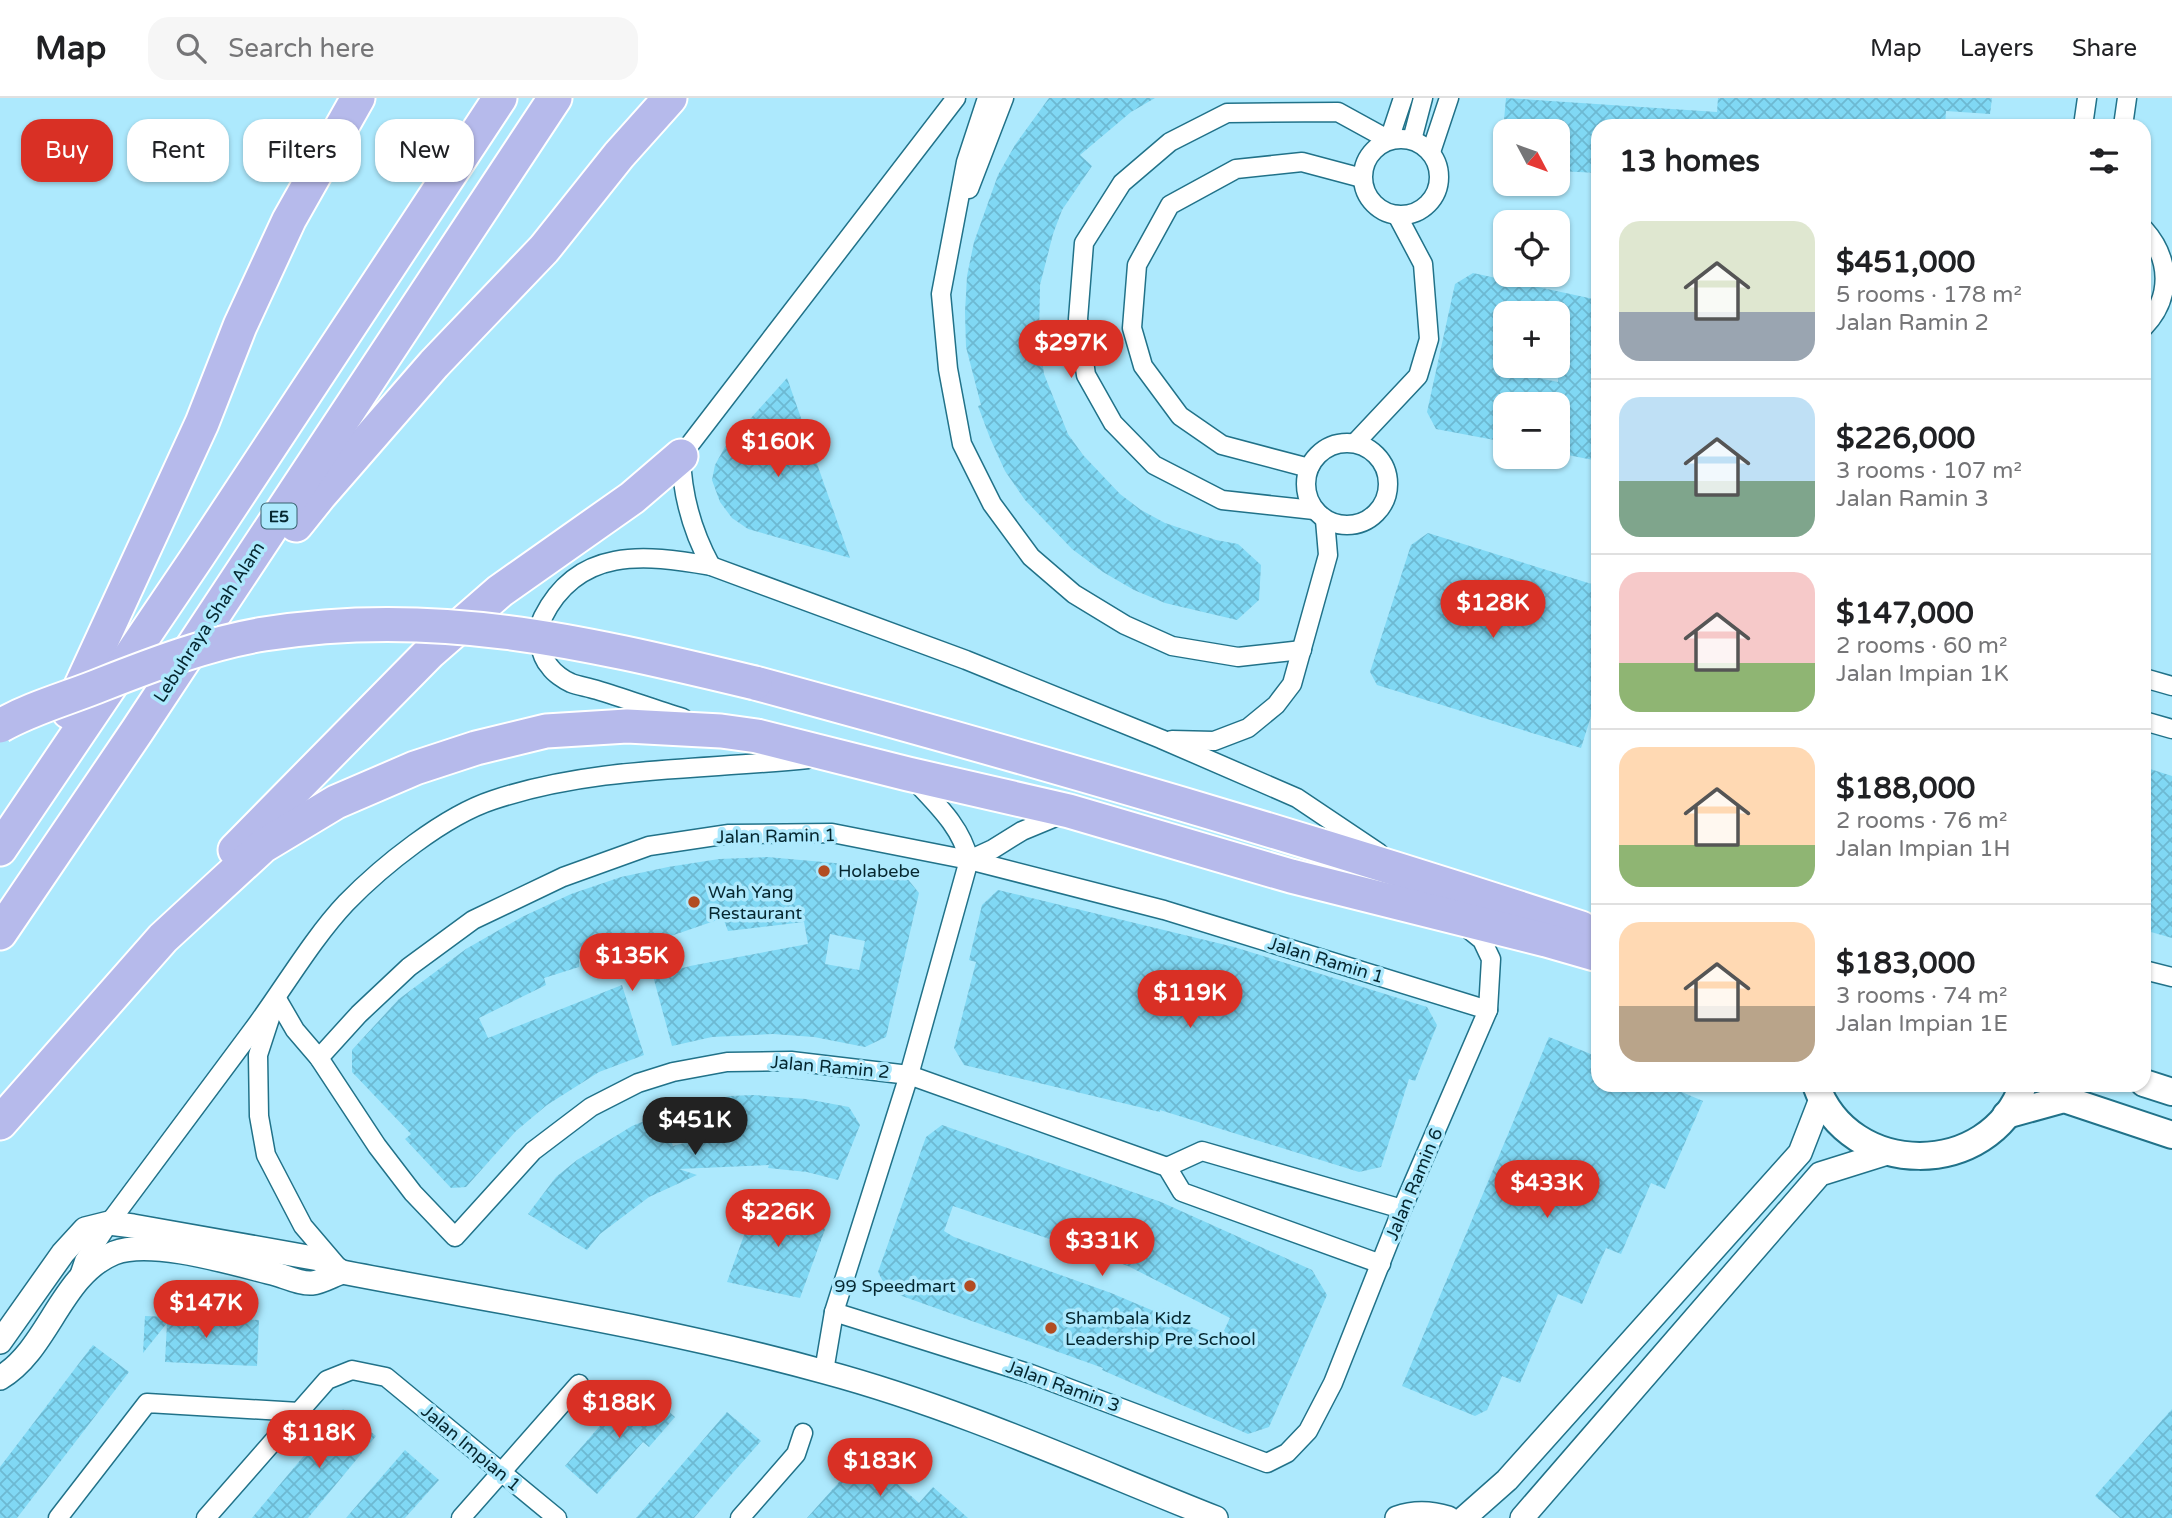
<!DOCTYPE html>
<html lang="en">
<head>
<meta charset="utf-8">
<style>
	body { margin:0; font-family:"Varela Round",sans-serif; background:#f6f6f6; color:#202124; height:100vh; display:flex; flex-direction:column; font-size:26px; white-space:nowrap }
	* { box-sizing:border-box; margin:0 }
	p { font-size:23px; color:#757577 }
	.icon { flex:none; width:38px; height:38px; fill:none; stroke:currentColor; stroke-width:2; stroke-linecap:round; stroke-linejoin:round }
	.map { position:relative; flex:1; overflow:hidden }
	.drawer { position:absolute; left:1591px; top:21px; width:560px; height:973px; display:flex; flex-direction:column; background:#fff; border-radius:21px; box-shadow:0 2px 5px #0004 }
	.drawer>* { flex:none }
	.hud { position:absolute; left:21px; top:21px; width:665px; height:63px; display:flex; gap:14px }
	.needle { width:46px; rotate:131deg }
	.controls { position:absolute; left:1493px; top:21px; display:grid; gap:14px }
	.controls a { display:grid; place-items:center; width:77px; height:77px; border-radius:14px; background:#fff; box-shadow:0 2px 5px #0004; font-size:35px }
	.price { position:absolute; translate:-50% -60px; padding:0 16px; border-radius:24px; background:#d93025; color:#fff; font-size:23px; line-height:46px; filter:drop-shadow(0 2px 4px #0008) }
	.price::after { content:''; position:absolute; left:50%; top:42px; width:21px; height:16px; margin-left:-10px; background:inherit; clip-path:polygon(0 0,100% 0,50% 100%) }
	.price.on { background:#222; color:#fff }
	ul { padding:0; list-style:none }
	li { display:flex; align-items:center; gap:21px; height:175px; padding:0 28px }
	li+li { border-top:2px solid #e0e0e0 }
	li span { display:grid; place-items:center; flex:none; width:196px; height:140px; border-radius:21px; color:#555 }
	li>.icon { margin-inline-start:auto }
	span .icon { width:84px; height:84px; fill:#fffc; stroke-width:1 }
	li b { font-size:30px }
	h2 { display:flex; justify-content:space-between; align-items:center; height:84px; padding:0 28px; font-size:30px }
	.chip { padding:0 24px; border-radius:21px; background:#fff; box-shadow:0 2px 5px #0004; font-size:24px; line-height:63px }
	.chip.on { background:#d93025; color:#fff }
	header { display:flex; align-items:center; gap:42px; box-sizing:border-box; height:98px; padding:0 35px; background:#fff; border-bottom:2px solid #e0e0e0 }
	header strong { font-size:33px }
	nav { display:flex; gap:38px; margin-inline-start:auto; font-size:24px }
	.search { width:490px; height:63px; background:#f6f6f6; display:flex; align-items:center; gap:18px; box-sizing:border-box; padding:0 24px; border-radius:21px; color:#757577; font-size:26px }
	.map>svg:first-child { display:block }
	.building { fill:url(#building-cross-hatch); fill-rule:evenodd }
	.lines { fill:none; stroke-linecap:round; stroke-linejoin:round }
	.minor-casing { stroke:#217289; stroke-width:21 }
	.tertiary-casing { stroke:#217289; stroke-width:26 }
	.secondary-casing { stroke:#217289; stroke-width:30 }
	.motorway-casing { stroke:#fff; stroke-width:37 }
	.minor { stroke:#fff; stroke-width:18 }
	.tertiary { stroke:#fff; stroke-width:23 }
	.secondary { stroke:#fff; stroke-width:26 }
	.motorway { stroke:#b6baeb; stroke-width:33 }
	.motorway-bridge-casing { stroke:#fff; stroke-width:37; stroke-linecap:butt }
	.motorway-bridge { stroke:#b6baeb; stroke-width:33 }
	.poi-dot { fill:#b24c22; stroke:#ade9fd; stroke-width:2.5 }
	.labels { text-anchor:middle; stroke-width:7; stroke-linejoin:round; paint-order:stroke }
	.shield { fill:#ade9fd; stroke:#37616e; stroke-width:2 }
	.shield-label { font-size:16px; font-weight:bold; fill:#052730 }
	.street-label { font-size:18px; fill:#052730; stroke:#ade9fd }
	.poi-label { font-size:18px; fill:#052730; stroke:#ade9fd; text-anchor:start }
</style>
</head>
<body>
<header>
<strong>Map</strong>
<div class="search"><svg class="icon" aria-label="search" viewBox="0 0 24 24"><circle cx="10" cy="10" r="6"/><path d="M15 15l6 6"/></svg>Search here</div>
<nav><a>Map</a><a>Layers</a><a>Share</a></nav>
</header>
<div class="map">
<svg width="2172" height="1420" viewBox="0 0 2172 1420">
	<defs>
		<pattern id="building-cross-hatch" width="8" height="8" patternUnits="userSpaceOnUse" patternTransform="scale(1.75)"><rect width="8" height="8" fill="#80d8f4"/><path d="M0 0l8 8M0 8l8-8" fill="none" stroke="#6db9d2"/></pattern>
	</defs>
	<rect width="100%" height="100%" fill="#ade9fd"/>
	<g class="building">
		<polygon points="1049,0 1155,0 1131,14 1080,57 1092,68 1062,112 1053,136 1040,187 1039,240 1044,276 1068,336 1083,357 1120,396 1141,412 1165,425 1216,442 1238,446 1261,467 1259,502 1237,522 1165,505 1134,492 1103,474 1072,451 1025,402 1005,373 990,340 978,308 981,307 966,249 965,214 967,178 974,144 998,77 1015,47"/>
		<polygon points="1506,0 1717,14 1718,0 1992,0 1990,16 1946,13 1945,28 1598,28 1598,75 1558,73 1558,33 1503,33"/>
		<path d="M1473 175 1598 202V363L1558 355V306H1505V344L1436 331 1427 314 1455 186ZM1505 215H1558V284L1505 273Z"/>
		<polygon points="787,280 850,460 748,431 732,420 720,404 712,382 715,367 725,349"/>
		<polygon points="1428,435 1598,488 1598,596 1581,650 1377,587 1370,574 1411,447"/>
		<polygon points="2144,669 2172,678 2172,840 2144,832"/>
		<path d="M767 759 857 767 906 779 919 795 886 939 865 949 814 939 773 936 712 939 672 948 653 878 690 868 808 846 804 824 728 833 723 820 639 849 579 861V869L544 880 546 887 479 920 488 940 622 887 644 957 599 974 547 1007 516 1033 466 1089 451 1090 405 1041 411 1036 352 974V952L399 901 466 851 522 819 571 796 621 779 668 769 719 761ZM830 836 865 843 859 872 825 866Z"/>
		<polygon points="998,792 1234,849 1427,909 1437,927 1415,983 1409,981 1381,1069 1359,1074 1160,1012 1160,1014 964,967 954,950 976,864 969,862 982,807"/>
		<polygon points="1549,939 1598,959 1598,987 1665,987 1703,1003 1665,1091 1651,1085 1621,1156 1606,1150 1582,1206 1558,1196 1520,1285 1502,1278 1487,1312 1475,1318 1402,1288"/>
		<polygon points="753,997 806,1001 849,1009 860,1027 838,1082 807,1074 768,1070 769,1067 679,1071 697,1077 649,1099 600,1136 587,1152 528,1116 556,1079 577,1062 632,1028 662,1016 673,1048 699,1041 689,1007 730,998"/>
		<path d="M942 1027 1161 1104 1312 1172 1327 1197 1269 1329 1248 1336 1102 1272 1103 1270 888 1193 878 1174 926 1039ZM953 1108 1128 1168 1230 1220 1220 1241 1111 1195 954 1139 944 1133Z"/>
		<polygon points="758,1099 828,1123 800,1200 727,1184"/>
		<polygon points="145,1218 259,1222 257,1268 165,1264 167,1225 143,1255"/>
		<polygon points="93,1247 129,1274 17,1420 0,1420 0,1369"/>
		<polygon points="645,1293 675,1319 649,1349 643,1344 597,1396 565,1368 626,1298 634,1305"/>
		<polygon points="343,1311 376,1338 308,1420 252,1420"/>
		<polygon points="2172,1311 2172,1420 2120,1420 2095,1398"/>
		<polygon points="727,1314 761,1343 724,1385 694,1420 636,1420"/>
		<polygon points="405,1352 439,1382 405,1420 346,1420"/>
		<polygon points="864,1356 919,1405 933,1389 968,1420 807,1420"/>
	</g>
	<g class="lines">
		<g class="minor-casing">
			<g id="minor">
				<polyline points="987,0 966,64 941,196 948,271 962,346 992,406 1031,459 1074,496 1125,527 1172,548 1238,559 1302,552"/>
				<polyline points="2083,28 2087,0"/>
				<polyline points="2123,28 2127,0"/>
				<circle cx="1401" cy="79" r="38"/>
				<polyline points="1412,42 1423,0"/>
				<polyline points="1431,54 1449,0"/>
				<polyline points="969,91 1004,0"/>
				<path d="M2144 131C2171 161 2172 200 2144 229"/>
				<circle cx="1347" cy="386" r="41"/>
				<polyline points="1355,345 1418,278 1429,241 1423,166 1397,117"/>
				<polyline points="1309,370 1222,347 1180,318 1143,268 1132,230 1137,167 1170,107 1236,71 1302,64 1362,80"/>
				<polyline points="1314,412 1222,402 1154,367 1113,325 1086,277 1078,221 1084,145 1122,85 1170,44 1227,15 1338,14 1389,42 1403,0"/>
				<path d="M711 468C692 433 682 399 681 358L956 0"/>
				<polyline points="2144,580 2172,588"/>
				<path d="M683 620C654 611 626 601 597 592 588 589 579 588 571 585 564 582 554 575 550 569 539 557 536 533 543 519 578 449 644 456 711 468L966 562 1161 641 1297 700 1379 755"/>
				<polyline points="2144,623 2172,631"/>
				<polyline points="1172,642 1214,643 1248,630 1276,607 1292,586 1328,457 1325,422"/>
				<polyline points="969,762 993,751 1022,733 1063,716"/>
				<polyline points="2144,872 2172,879"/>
				<polyline points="277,901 295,932 319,960 377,1048 413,1095 455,1139 533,1053 591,1009 638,985 673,974 727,964 791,963 909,977 1167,1069 1182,1094 1381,1166"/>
				<polyline points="272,914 258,957 259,1018 266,1057 303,1128 338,1169"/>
				<polyline points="319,960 359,916 409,869 473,822 563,779 649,748 729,736 832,735 969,762 1164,812 1488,912"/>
				<polyline points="1167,1069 1202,1053 1402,1111"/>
				<path d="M79 1178 84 1163 109 1125C156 1061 204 997 252 933 282 893 312 841 346 805 382 768 444 718 493 702 595 668 703 672 808 661"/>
				<polyline points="834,1214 1031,1276 1267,1365 1287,1355 1308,1333 1333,1285 1402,1111 1488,912 1491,861 1482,842 1466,829"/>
				<path d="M824 1273 834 1214 909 977 969 762C961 728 936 706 913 681"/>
				<polyline points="58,1420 147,1305 299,1314"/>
				<polyline points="206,1420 327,1282 352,1272 386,1279 557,1420"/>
				<polyline points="461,1420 579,1286"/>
				<polyline points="740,1420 796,1356 803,1335"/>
			</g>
		</g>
		<g class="tertiary-casing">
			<g id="tertiary">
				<path d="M0 1244 63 1155 85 1131 109 1125 133 1128 319 1161 342 1174C503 1205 667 1230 825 1274 959 1310 1087 1369 1216 1420"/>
				<path d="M0 1280C49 1251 60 1177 114 1155 152 1140 235 1166 276 1176 286 1179 301 1186 312 1185 322 1184 333 1177 342 1174"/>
				<path d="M1397 1420C1414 1414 1432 1415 1448 1420"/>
				<polyline points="1464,1420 1507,1382 1800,1055 1821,1001"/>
				<polyline points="1522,1420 1820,1076 1887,1055"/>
			</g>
		</g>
		<g class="secondary-casing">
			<g id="secondary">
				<polyline points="2144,985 2172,994"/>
				<path d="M1816 987C1849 1081 1990 1082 2023 987"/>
				<polyline points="2006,1017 2064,1001 2172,1037"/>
			</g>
		</g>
		<g class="motorway-casing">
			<g id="motorway">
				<polyline points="296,427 320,397 434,266 544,151 619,57 670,0"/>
				<path d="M755 585C1032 660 1308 741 1581 830"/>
				<polyline points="69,614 202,325 240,228 289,122 358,0"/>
				<polyline points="0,751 198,458 500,0"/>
				<polyline points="235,752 430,554 500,493 632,400 681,358"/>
				<polyline points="0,835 137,633 555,0"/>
				<polyline points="0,1025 163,840 263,748 336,704 415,670 476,650 546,633 627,628 721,633 757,638 908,676 1069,713 1291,778 1546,842 1598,857"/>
			</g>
		</g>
		<use href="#minor" class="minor"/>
		<use href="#tertiary" class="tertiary"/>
		<use href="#secondary" class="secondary"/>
		<use href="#motorway" class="motorway"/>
		<g class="motorway-bridge-casing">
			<path id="motorway-bridge" d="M0 628C31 610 69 600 103 586 154 566 209 545 264 536 438 508 587 545 755 585"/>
		</g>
		<use href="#motorway-bridge" class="motorway-bridge"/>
	</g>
	<g class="poi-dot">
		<circle cx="824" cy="773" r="7"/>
		<circle cx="694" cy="804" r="7"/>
		<circle cx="970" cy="1188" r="7"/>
		<circle cx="1051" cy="1230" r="7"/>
	</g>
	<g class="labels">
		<rect class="shield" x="261.5" y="405.5" width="35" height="25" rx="5"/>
		<g class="shield-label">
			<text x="279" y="424">E5</text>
		</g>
		<g class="street-label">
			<text transform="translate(209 524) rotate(-57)" y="6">Lebuhraya Shah Alam</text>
			<text transform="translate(776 738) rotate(-1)" y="6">Jalan Ramin 1</text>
			<text transform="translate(1326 862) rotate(17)" y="6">Jalan Ramin 1</text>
			<text transform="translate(830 969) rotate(5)" y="6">Jalan Ramin 2</text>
			<text transform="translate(1414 1086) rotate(-67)" y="6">Jalan Ramin 6</text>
			<text transform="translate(1063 1288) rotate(20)" y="6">Jalan Ramin 3</text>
			<text transform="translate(471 1350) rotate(40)" y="6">Jalan Impian 1</text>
		</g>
		<g class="poi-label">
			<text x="838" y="779">Holabebe</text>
			<text x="708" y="800">Wah Yang<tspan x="708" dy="21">Restaurant</tspan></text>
			<text x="956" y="1194" text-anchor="end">99 Speedmart</text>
			<text x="1065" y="1226">Shambala Kidz<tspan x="1065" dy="21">Leadership Pre School</tspan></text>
		</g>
	</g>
</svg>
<div class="controls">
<a><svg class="needle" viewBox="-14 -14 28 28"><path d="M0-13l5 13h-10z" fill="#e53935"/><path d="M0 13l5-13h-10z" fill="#757577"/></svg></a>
<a><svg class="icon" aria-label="locate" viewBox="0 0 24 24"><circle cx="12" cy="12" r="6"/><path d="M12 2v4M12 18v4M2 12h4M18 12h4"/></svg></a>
<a>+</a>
<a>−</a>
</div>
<b class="price" style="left:1071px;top:282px">$297K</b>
<b class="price" style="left:778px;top:381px">$160K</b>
<b class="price" style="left:1493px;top:542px">$128K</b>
<b class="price" style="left:632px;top:895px">$135K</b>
<b class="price" style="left:1190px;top:932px">$119K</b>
<b class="price on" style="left:695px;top:1059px">$451K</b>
<b class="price" style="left:1547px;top:1122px">$433K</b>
<b class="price" style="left:778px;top:1151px">$226K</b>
<b class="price" style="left:1102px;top:1180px">$331K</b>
<b class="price" style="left:206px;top:1242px">$147K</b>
<b class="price" style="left:619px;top:1342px">$188K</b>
<b class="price" style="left:319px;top:1372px">$118K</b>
<b class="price" style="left:880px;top:1400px">$183K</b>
<div class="hud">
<a class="chip on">Buy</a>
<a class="chip">Rent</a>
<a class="chip">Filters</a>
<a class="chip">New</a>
</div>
<section class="drawer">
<h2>13 homes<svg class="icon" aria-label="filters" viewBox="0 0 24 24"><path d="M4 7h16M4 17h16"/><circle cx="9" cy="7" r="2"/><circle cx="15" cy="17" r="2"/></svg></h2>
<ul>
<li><span style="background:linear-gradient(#dfe7d0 65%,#9aa5b1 0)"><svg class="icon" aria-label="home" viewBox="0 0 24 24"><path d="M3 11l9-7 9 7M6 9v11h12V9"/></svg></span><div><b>$451,000</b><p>5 rooms · 178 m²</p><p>Jalan Ramin 2</p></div></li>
<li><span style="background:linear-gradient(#bfe0f5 60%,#7fa58c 0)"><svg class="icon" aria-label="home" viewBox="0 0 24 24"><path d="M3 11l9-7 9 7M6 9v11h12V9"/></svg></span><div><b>$226,000</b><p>3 rooms · 107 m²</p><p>Jalan Ramin 3</p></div></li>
<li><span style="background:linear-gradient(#f6c9c9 65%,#8fb573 0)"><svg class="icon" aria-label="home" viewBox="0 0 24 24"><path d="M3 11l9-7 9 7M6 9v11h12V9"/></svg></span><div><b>$147,000</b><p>2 rooms · 60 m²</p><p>Jalan Impian 1K</p></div></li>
<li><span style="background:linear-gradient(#ffd9b3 70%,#8fb573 0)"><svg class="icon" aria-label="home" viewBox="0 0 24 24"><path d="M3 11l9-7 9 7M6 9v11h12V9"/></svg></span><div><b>$188,000</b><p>2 rooms · 76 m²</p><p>Jalan Impian 1H</p></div></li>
<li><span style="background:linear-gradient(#ffd9b3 60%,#b9a48a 0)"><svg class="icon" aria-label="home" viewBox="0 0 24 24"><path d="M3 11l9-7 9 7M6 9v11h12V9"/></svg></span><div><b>$183,000</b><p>3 rooms · 74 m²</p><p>Jalan Impian 1E</p></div></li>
</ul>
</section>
</div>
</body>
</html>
